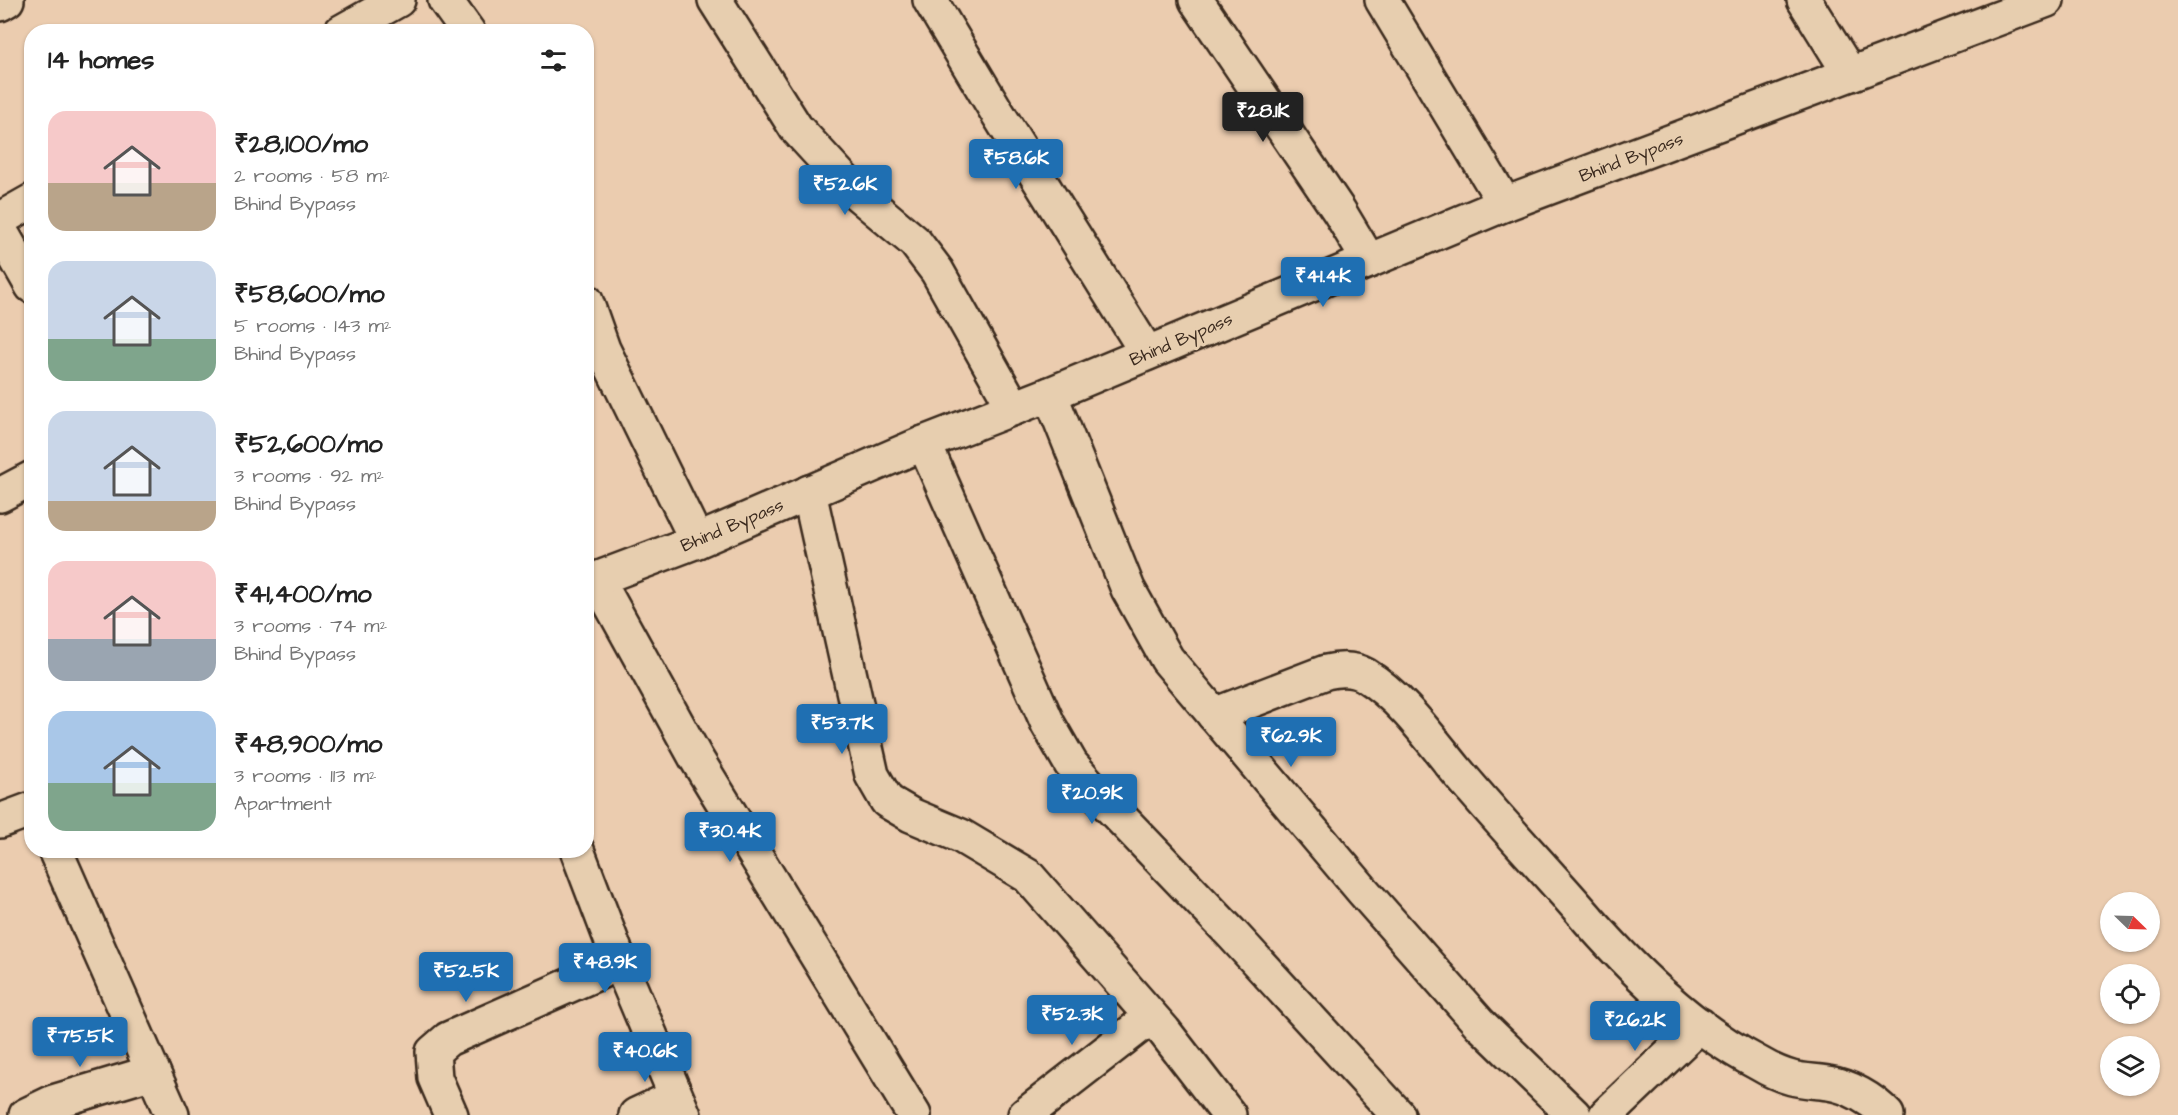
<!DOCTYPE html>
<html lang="en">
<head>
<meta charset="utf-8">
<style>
	body { margin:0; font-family:"Architects Daughter",sans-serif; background:#f6f6f6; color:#222; height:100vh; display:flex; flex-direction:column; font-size:22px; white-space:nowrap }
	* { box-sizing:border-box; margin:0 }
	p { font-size:20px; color:#767676 }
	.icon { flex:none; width:33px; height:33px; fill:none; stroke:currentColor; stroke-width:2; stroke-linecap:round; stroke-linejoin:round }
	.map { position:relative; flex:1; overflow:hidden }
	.drawer { position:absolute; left:24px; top:24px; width:570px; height:834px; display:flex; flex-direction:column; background:#fff; border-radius:24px; box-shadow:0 2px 4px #0004 }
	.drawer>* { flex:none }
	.needle { width:39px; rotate:113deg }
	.tools { position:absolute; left:2100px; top:892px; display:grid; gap:12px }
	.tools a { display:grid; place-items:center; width:60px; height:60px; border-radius:50%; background:#fff; box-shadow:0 2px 4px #0004; font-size:30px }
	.price { position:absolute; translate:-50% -51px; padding:0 14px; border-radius:6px; background:#1f6fb2; color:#fff; font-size:20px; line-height:39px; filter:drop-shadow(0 2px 3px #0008) }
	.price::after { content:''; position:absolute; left:50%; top:36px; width:18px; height:14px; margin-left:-9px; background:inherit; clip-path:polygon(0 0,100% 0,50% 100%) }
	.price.on { background:#222; color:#fff }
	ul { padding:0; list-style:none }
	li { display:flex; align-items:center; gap:18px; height:150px; padding:0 24px }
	li span { display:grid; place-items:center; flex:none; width:168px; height:120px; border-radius:18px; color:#555 }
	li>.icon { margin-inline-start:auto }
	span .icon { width:72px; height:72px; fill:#fffc; stroke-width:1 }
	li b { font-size:26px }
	h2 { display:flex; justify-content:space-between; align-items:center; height:72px; padding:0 24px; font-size:26px }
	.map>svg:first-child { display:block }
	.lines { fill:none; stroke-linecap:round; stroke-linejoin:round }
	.minor-casing { stroke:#3b2a1e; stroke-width:38 }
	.minor { stroke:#e7ceaf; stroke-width:33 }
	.labels { text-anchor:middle; stroke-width:6; stroke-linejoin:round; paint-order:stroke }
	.street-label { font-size:18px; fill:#3b2a1e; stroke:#e7ceaf }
</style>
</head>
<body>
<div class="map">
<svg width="2178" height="1115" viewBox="0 0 2178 1115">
	<rect width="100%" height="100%" fill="#ebccaf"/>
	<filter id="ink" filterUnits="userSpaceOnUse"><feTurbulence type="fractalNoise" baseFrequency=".0167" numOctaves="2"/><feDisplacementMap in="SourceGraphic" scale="12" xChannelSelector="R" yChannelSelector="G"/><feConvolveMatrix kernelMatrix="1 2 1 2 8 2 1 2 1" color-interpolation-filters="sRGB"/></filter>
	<g filter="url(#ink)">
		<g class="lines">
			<g class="minor-casing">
				<g id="minor">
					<polyline points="445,0 468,32"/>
					<polyline points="715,0 796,128 852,189 915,242 937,271 1014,408"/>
					<polyline points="930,0 997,112 1147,353"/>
					<polyline points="1196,0 1339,211 1369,261"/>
					<polyline points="1382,0 1505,204"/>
					<polyline points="1804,0 1850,74"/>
					<polyline points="0,4 7,0"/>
					<polyline points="341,32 398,0"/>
					<polyline points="0,219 32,201"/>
					<polyline points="0,230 32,286"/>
					<polyline points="586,301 603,349 697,541"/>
					<polyline points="1050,394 1128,589 1167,659 1363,891 1480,1024 1574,1115"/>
					<polyline points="924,443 1048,724 1071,764 1092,788 1232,934 1398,1115"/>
					<polyline points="809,492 872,775 887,801 911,815 961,836 1028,876 1164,1031 1229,1115"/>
					<polyline points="0,495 32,478"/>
					<polyline points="597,579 696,758 914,1115"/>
					<polyline points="586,583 697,541 924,443 1050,394 1505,204 2047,0"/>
					<path d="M1214 715 1326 672C1339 669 1353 668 1365 675 1402 698 1429 737 1456 770 1496 818 1539 863 1580 910 1630 968 1689 1027 1758 1063 1768 1069 1781 1075 1792 1078 1803 1081 1816 1081 1828 1083 1849 1086 1872 1099 1887 1115"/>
					<polyline points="0,821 32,809"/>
					<polyline points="55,850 172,1115"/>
					<polyline points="577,850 620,963 684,1115"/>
					<polyline points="26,1115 53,1102 153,1072"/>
					<polyline points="451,1115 435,1078 433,1052 448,1039 620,963"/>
					<polyline points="636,1115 675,1097"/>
					<polyline points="1025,1115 1151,1017"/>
					<polyline points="1606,1115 1700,1025"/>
				</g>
			</g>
			<use href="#minor" class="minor"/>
		</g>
	</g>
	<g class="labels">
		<g class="street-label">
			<text transform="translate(1631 157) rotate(-21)" y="6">Bhind Bypass</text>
			<text transform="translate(1181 339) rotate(-23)" y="6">Bhind Bypass</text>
			<text transform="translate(732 525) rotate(-23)" y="6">Bhind Bypass</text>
		</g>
	</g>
</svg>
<div class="tools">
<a><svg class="needle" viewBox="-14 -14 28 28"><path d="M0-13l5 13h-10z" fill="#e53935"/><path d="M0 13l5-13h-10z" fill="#767676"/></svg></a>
<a><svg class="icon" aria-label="locate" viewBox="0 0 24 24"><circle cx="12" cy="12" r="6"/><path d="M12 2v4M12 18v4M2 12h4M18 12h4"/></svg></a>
<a><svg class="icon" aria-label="layers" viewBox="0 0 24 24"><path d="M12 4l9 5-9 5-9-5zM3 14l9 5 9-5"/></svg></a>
</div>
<b class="price on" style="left:1263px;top:143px">₹28.1K</b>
<b class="price" style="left:1016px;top:190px">₹58.6K</b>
<b class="price" style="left:845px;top:216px">₹52.6K</b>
<b class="price" style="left:1323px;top:308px">₹41.4K</b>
<b class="price" style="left:842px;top:755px">₹53.7K</b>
<b class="price" style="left:1291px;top:768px">₹62.9K</b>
<b class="price" style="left:1092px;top:825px">₹20.9K</b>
<b class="price" style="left:730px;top:863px">₹30.4K</b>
<b class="price" style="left:605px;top:994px">₹48.9K</b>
<b class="price" style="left:466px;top:1003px">₹52.5K</b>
<b class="price" style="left:1072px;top:1046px">₹52.3K</b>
<b class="price" style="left:1635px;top:1052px">₹26.2K</b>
<b class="price" style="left:80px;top:1068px">₹75.5K</b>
<b class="price" style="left:645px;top:1083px">₹40.6K</b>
<section class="drawer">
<h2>14 homes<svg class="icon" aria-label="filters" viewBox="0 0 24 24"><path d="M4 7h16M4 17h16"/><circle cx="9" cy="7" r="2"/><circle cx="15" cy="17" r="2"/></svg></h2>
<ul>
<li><span style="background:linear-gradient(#f6c9c9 60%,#b9a48a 0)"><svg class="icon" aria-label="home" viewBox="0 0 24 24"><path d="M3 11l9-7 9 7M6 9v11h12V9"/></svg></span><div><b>₹28,100/mo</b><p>2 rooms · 58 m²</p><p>Bhind Bypass</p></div></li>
<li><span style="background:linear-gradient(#c9d6e8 65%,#7fa58c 0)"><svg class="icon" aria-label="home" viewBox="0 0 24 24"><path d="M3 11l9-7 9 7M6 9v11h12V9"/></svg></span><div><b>₹58,600/mo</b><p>5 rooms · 143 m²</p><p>Bhind Bypass</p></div></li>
<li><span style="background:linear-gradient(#c9d6e8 75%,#b9a48a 0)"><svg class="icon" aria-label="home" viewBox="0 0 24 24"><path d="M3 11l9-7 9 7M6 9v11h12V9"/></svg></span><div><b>₹52,600/mo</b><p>3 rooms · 92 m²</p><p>Bhind Bypass</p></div></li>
<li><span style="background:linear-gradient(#f6c9c9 65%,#9aa5b1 0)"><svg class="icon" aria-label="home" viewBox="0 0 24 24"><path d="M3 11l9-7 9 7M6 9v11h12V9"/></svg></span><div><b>₹41,400/mo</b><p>3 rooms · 74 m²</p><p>Bhind Bypass</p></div></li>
<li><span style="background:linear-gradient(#a9c7e8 60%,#7fa58c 0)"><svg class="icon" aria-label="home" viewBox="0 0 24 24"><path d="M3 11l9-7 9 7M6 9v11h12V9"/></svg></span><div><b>₹48,900/mo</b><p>3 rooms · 113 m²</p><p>Apartment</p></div></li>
</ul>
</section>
</div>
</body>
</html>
